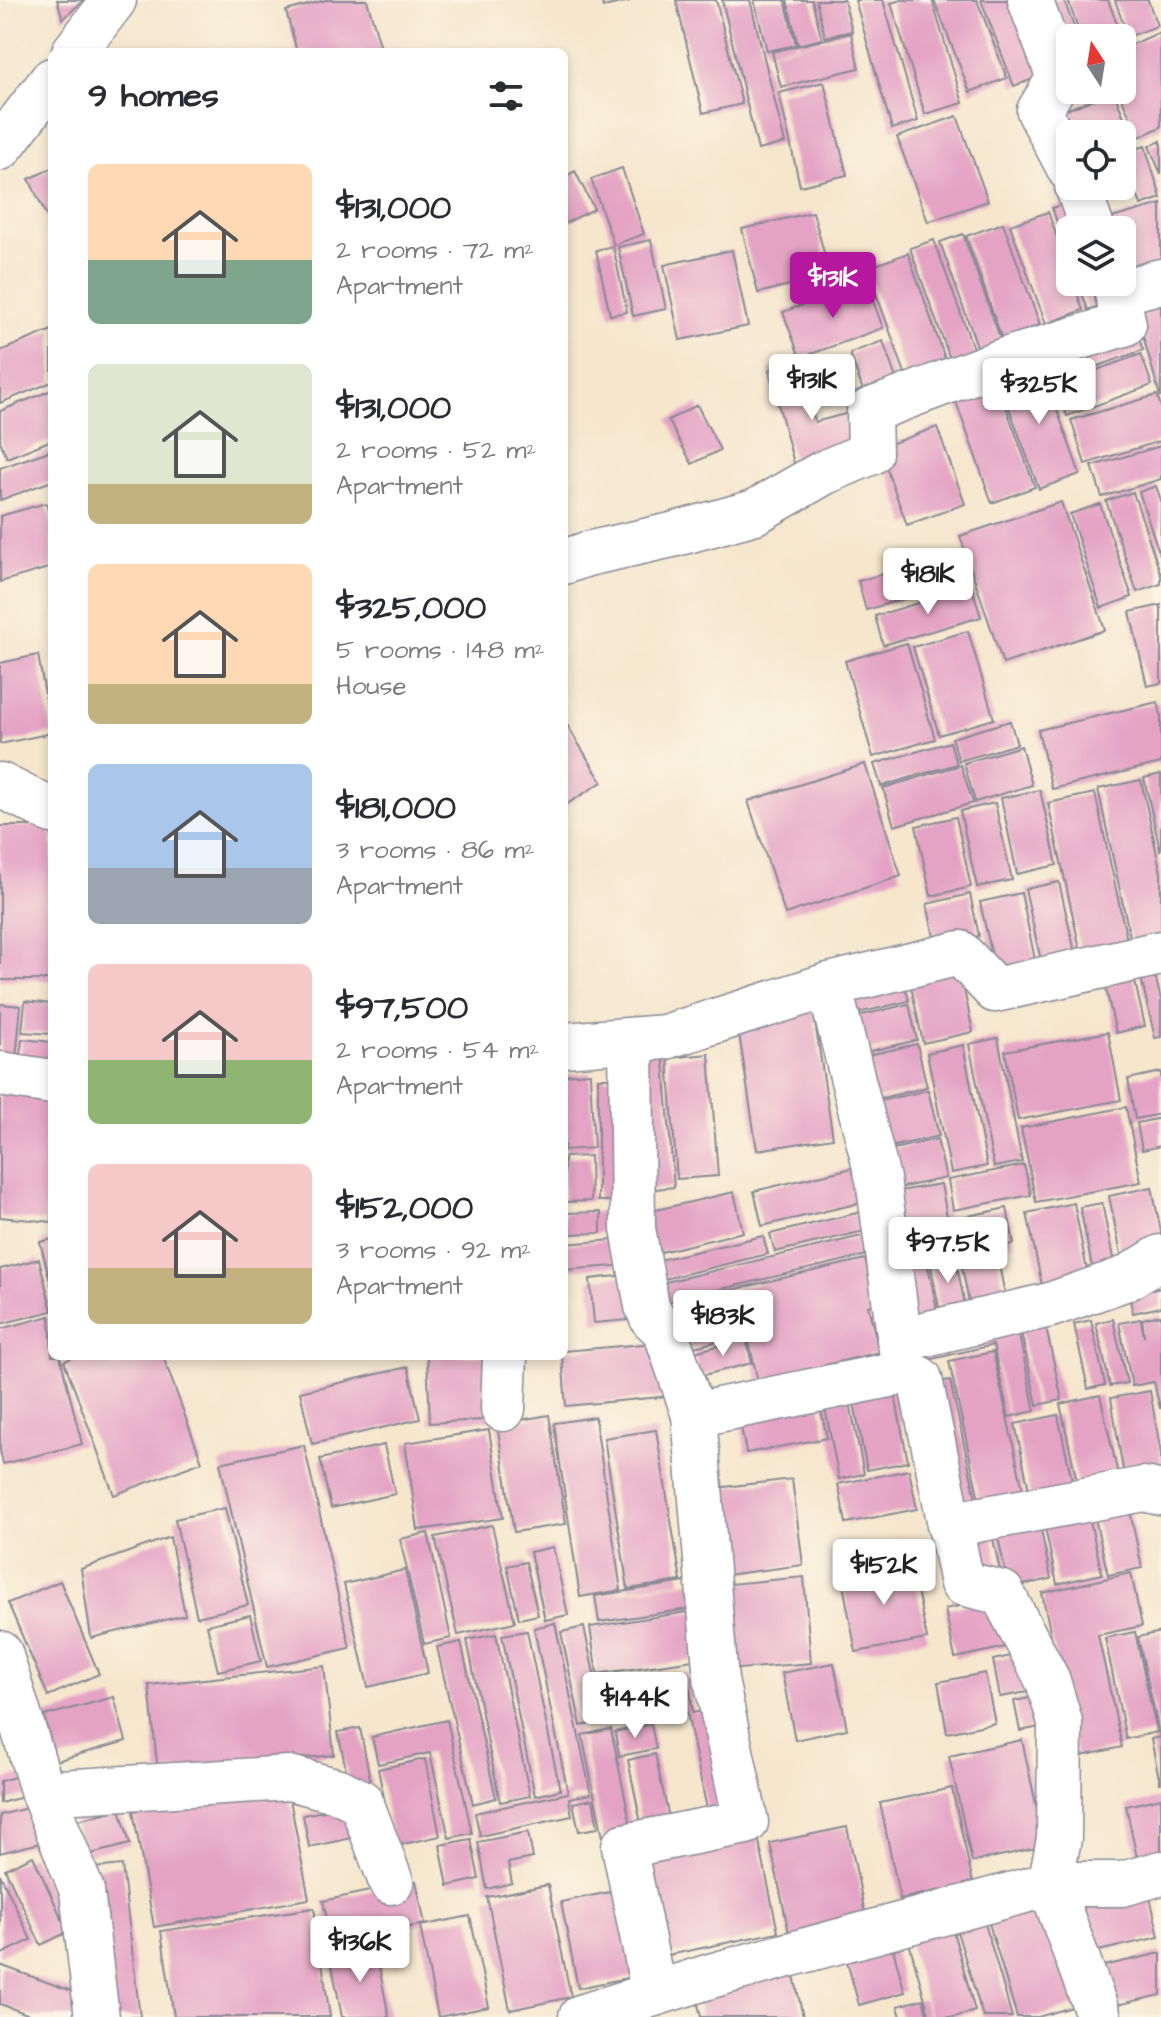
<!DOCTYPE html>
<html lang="en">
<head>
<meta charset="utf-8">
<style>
	body { margin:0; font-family:"Architects Daughter",sans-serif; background:#f2f2f3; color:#2b2b33; height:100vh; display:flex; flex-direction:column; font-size:30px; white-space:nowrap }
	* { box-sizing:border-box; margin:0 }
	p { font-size:26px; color:#7c7c81 }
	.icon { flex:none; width:44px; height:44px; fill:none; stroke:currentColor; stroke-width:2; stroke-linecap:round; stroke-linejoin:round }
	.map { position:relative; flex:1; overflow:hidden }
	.details { position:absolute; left:48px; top:48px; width:520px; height:1312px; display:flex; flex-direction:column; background:#fff; border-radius:12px; box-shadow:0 4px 12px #0003 }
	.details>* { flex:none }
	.needle { width:52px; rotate:348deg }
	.controls { position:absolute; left:1056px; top:24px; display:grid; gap:16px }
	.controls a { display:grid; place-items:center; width:80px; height:80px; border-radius:12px; background:#fff; box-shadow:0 4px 12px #0003; font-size:40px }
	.price { position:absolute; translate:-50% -68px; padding:0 18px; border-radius:8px; background:#fff; color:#222; font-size:26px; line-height:52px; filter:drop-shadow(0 2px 4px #0008) }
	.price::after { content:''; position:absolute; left:50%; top:48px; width:24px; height:18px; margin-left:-12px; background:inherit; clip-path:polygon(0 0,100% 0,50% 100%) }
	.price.on { background:#b5179e; color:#fff }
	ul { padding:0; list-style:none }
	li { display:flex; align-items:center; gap:24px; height:200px; padding:0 40px }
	li span { display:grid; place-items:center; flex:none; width:224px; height:160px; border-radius:12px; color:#555 }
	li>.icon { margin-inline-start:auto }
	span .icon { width:96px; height:96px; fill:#fffc; stroke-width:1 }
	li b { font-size:34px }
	h2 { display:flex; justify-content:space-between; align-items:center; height:96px; padding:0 40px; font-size:34px }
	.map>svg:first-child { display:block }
	.building { fill:#e4a3c4 }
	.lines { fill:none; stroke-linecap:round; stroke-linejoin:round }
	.street-casing { stroke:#888a95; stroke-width:47 }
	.street { stroke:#fff; stroke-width:44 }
</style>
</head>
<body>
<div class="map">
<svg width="1161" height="2017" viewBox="0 0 1161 2017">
	<rect width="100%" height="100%" fill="#fcf5e5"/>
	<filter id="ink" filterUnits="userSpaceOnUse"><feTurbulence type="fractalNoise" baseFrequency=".0125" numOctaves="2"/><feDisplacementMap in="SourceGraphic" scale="16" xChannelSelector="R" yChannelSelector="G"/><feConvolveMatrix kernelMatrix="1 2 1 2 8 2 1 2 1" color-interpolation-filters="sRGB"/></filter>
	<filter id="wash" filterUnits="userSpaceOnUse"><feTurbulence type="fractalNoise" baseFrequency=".006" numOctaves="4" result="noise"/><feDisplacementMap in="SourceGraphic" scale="32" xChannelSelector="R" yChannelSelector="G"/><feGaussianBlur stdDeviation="1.8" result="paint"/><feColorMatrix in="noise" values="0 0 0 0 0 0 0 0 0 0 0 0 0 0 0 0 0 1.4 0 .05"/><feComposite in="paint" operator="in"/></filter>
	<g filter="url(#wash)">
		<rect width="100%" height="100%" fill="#f5e6cc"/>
		<g id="blocks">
			<g class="building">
				<polygon points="57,0 84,0 63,19"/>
				<polygon points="326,0 367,0 382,52 297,52 286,11"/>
				<polygon points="602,0 630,0 630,1 603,7"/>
				<polygon points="676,0 716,0 742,104 703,113"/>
				<polygon points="722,0 750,0 785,143 758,150"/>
				<polygon points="754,0 785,0 796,45 767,51"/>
				<polygon points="787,0 812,0 822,39 798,45"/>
				<polygon points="816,0 844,0 852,31 825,37"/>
				<polygon points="855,0 883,0 918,121 892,129"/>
				<polygon points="901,0 932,0 963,103 925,114 891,3"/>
				<polygon points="934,0 977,0 1007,78 970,92"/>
				<polygon points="981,0 1025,0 1052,72 1014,86"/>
				<polygon points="1035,0 1064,0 1078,38 1070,38 1070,91"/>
				<polygon points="1068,0 1108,0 1122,38 1081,38"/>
				<polygon points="1115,0 1148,0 1157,26 1128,37"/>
				<polygon points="1160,32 1161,127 1139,137 1118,90 1122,90 1122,49"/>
				<polygon points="851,33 859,68 781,87 772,52"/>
				<polygon points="824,82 847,175 800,186 779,93"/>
				<polygon points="1113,91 1134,141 1122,146 1122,134 1070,134 1056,114"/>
				<polygon points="957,116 988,201 928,222 897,137"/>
				<polygon points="1161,141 1161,174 1149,146"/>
				<polygon points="1145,146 1161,198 1141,205 1123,153"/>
				<polygon points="52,168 52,227 29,179"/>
				<polygon points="622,168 644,234 614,245 591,179"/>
				<polygon points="575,171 594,209 564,224 564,177"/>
				<polygon points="1076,200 1070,230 1070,259 1052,208"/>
				<polygon points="1161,204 1161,276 1122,270 1122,230 1111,230 1108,219"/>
				<polygon points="813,212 830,275 758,293 742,229"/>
				<polygon points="1048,212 1070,273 1070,282 1073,282 1083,310 1046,324 1010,225"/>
				<polygon points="1003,223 1040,325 1002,339 966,236"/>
				<polygon points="963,234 1006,355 983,363 940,242"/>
				<polygon points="651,240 666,309 633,316 618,247"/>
				<polygon points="934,240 978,362 954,370 910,248"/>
				<polygon points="613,246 627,312 610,315 596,250"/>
				<polygon points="732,250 748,326 680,340 664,265"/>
				<polygon points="908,253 950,373 910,387 867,268"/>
				<polygon points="866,282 883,328 800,358 783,312"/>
				<polygon points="1078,282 1106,282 1113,301 1088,310"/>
				<polygon points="1161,297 1161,396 1160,396 1134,304"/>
				<polygon points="1134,325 1143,350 1051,383 1042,358"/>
				<polygon points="52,330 52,382 0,403 0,351"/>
				<polygon points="883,341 901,393 868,405 850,353"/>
				<polygon points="1141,354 1152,385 1067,416 1055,385"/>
				<polygon points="799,362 815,422 856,411 866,448 795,467 769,370"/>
				<polygon points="1040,363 1080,474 1039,489 998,378"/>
				<polygon points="995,377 1035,487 992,503 953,393"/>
				<polygon points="52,390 52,440 7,458 0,441 0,411"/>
				<polygon points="1157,395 1161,407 1161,441 1085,464 1071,420"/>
				<polygon points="697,405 720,450 692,464 668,420"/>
				<polygon points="937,427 965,504 907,525 879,448"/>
				<polygon points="1161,446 1161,479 1102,497 1092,466"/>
				<polygon points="52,450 52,481 0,500 0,468"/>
				<polygon points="1156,486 1161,500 1160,555 1139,492"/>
				<polygon points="1133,492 1161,575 1161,584 1137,592 1106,501"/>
				<polygon points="1061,502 1105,630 1003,664 960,536"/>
				<polygon points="46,503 52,523 52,567 0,582 0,516"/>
				<polygon points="1100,504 1132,597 1101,608 1070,514"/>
				<polygon points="957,553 965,581 866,610 858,581"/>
				<polygon points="972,587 981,617 883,645 875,616"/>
				<polygon points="1161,605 1161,683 1147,686 1130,612"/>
				<polygon points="968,631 994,719 939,735 913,647"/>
				<polygon points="907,643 935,739 873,757 845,661"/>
				<polygon points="38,655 52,733 0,744 0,663"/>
				<polygon points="1158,702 1161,715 1161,763 1052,789 1038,730"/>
				<polygon points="564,720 602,782 564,806"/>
				<polygon points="1010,721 1017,744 959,761 952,738"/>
				<polygon points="950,742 957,764 881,786 874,764"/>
				<polygon points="1021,746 1032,785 975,802 964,763"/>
				<polygon points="865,764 901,876 785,914 748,801"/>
				<polygon points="961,765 973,803 894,826 883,788"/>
				<polygon points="1161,774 1161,849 1160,850 1144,778"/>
				<polygon points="1141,780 1161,873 1161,940 1132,946 1098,789"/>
				<polygon points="1040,790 1057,865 1017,874 1001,798"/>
				<polygon points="1095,793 1129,949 1082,958 1048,803"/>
				<polygon points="995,803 1012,880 977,887 960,811"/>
				<polygon points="956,817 971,887 931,896 916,826"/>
				<rect x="0" y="826" width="52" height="154"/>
				<polygon points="1059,882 1078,966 1044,974 1025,889"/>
				<polygon points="1021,893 1038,974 998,983 980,902"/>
				<polygon points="970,894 979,936 936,946 927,904"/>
				<polygon points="958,961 973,1032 923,1043 908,972"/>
				<polygon points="1153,966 1161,1000 1161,1037 1155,1038 1139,969"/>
				<polygon points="1132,969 1145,1026 1116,1033 1103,976"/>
				<polygon points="902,973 909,1001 850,1015 844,986"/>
				<polygon points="25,1001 52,1004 52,1034 22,1032"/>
				<polygon points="0,1004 21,1006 15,1070 0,1068"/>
				<polygon points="909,1004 917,1040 858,1054 850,1018"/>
				<polygon points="813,1009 833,1138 757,1150 737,1021"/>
				<polygon points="1108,1032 1121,1100 1018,1120 1005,1051"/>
				<polygon points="998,1038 1022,1162 994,1167 969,1044"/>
				<polygon points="22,1039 52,1042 52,1071 19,1068"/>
				<polygon points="917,1044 927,1087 870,1101 860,1057"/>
				<polygon points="963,1045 987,1166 951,1173 927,1053"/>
				<polygon points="663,1050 674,1187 646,1190 635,1052"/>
				<polygon points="709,1054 718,1176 677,1179 668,1058"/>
				<polygon points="1161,1072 1161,1114 1135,1119 1128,1079"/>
				<polygon points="590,1073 594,1148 564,1150 564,1075"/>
				<polygon points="598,1078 627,1078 626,1201 598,1201"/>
				<polygon points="0,1086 52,1092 52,1222 0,1217"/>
				<polygon points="928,1090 939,1136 881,1149 871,1103"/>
				<polygon points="1126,1107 1141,1182 1036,1202 1021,1128"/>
				<polygon points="1161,1118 1161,1146 1142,1150 1137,1123"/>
				<polygon points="937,1139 946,1178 889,1190 880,1152"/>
				<polygon points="590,1156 591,1201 564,1202 564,1157"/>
				<polygon points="865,1165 873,1200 762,1226 754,1191"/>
				<polygon points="1024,1165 1031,1195 953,1210 948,1180"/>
				<polygon points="941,1184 952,1244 897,1253 887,1193"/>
				<polygon points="1152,1187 1161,1232 1161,1252 1122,1259 1109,1196"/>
				<polygon points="734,1192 743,1232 653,1254 643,1213"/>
				<polygon points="1074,1203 1090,1286 1044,1295 1027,1213"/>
				<polygon points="1102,1203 1115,1268 1093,1272 1080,1207"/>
				<polygon points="1007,1208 1014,1244 960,1255 953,1219"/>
				<polygon points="865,1211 869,1230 775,1252 770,1234"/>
				<polygon points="601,1212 601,1233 564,1234 564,1213"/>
				<polygon points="879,1232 884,1251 662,1303 657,1284"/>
				<polygon points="763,1236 768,1254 660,1280 655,1261"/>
				<polygon points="52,1239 52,1285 51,1285 40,1242"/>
				<polygon points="626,1239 628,1265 564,1270 564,1244"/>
				<polygon points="953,1246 968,1320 942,1324 928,1251"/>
				<polygon points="925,1252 940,1324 915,1329 901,1257"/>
				<polygon points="997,1255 1008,1310 972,1317 961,1262"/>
				<polygon points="39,1259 52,1311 0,1324 0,1269"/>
				<polygon points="865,1259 876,1304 868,1306 880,1352 758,1381 747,1334 690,1348 680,1302"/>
				<polygon points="636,1274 640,1319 594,1323 590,1279"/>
				<polygon points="1161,1288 1161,1307 1133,1313 1129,1295"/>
				<polygon points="1043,1314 1062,1400 1037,1405 1018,1319"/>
				<polygon points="1161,1315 1161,1408 1160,1408 1154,1382 1132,1386 1119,1323 1141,1319 1144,1337 1142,1319"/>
				<polygon points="50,1316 52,1356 60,1356 82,1444 3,1464 0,1451 0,1329"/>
				<polygon points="1015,1316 1035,1411 1009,1417 993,1345 919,1362 913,1339"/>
				<polygon points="1113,1319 1127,1383 1110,1386 1096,1323"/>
				<polygon points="1091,1320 1105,1385 1088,1389 1074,1324"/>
				<polygon points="746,1339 752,1363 700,1376 694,1352"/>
				<polygon points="666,1342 671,1396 566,1406 562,1356 564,1351"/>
				<polygon points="993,1352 1025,1499 981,1509 949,1361"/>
				<polygon points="77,1356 163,1356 202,1462 114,1495 64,1361"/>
				<polygon points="427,1356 497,1356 500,1419 430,1423"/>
				<polygon points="408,1367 420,1419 312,1444 300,1392"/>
				<polygon points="950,1380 979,1513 958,1517 929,1384"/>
				<polygon points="894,1390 908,1462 867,1470 853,1398"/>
				<polygon points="1150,1391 1161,1453 1161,1476 1125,1482 1111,1398"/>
				<polygon points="1100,1395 1121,1487 1080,1495 1060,1404"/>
				<polygon points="849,1398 864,1474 839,1479 824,1403"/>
				<polygon points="819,1401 827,1438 746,1453 739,1416"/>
				<polygon points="549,1415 566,1524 514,1532 497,1424"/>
				<polygon points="1058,1415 1075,1495 1032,1504 1015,1424"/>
				<polygon points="595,1417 621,1590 580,1597 554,1423"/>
				<polygon points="489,1430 503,1518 418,1530 405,1443"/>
				<polygon points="656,1430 681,1581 628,1589 604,1438"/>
				<polygon points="304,1445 350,1648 267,1667 220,1463"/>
				<polygon points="384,1445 395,1494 331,1508 320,1459"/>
				<polygon points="909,1470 917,1509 846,1523 838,1484"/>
				<polygon points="792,1479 803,1565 718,1576 708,1489"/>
				<polygon points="1127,1497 1142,1568 1108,1575 1092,1505"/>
				<polygon points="1086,1504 1102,1574 1057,1584 1042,1514"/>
				<polygon points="225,1508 248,1605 197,1617 175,1519"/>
				<polygon points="1038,1515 1051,1579 1009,1588 995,1524"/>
				<polygon points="989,1521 1001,1575 968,1582 957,1528"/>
				<polygon points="492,1525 515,1622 458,1635 435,1537"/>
				<polygon points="428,1533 451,1638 424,1644 400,1539"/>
				<polygon points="170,1537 185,1615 91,1638 81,1569"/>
				<polygon points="553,1547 568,1615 545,1620 530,1552"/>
				<polygon points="911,1561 927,1639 856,1652 841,1574"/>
				<polygon points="526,1562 538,1615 519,1619 507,1566"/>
				<polygon points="405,1570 428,1673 368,1687 344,1584"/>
				<polygon points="1131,1573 1142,1626 1098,1635 1122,1747 1077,1757 1042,1593"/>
				<polygon points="804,1577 811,1663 726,1670 718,1585"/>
				<polygon points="698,1580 702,1607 599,1622 595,1596"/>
				<polygon points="60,1581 99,1674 48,1696 8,1603"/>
				<polygon points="997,1598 1006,1647 955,1658 945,1609"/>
				<polygon points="700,1610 707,1658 597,1674 590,1627"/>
				<polygon points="250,1615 261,1661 218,1671 207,1625"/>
				<polygon points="555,1623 591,1794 569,1798 572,1816 480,1836 475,1813 568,1793 534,1628"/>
				<polygon points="584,1627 604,1721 581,1726 561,1632"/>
				<polygon points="527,1631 560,1790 535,1796 502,1635"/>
				<polygon points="1135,1632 1157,1732 1126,1739 1105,1638"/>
				<polygon points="1161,1632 1161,1736 1160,1737 1138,1637"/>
				<polygon points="496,1634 530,1796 500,1802 467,1640"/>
				<polygon points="461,1642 496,1798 473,1804 437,1647"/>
				<polygon points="1020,1654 1028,1692 1000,1697 993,1660"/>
				<polygon points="834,1663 847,1729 795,1740 782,1673"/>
				<polygon points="324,1666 334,1755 158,1773 149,1685"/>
				<polygon points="687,1673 693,1713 719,1707 741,1817 710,1824 687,1713 615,1724 609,1685"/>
				<polygon points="985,1673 995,1723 947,1733 938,1682"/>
				<polygon points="1039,1696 1045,1726 1020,1731 1014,1701"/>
				<polygon points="114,1697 126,1741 56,1761 44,1716"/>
				<polygon points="447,1720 472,1833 449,1838 430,1753 378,1764 372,1737"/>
				<polygon points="651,1724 656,1749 619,1756 615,1732"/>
				<polygon points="360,1728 371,1784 350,1788 338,1732"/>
				<polygon points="611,1729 632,1831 603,1837 582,1735"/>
				<polygon points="1161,1737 1161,1783 1160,1783 1151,1739"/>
				<polygon points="1022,1740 1045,1846 972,1862 949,1756"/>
				<polygon points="655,1754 671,1827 643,1833 628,1760"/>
				<polygon points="425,1759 440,1836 394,1846 378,1769"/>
				<polygon points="22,1775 27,1796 0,1803 0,1781"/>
				<polygon points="287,1784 309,1899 154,1927 133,1811"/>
				<polygon points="952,1788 973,1883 900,1899 880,1803"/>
				<polygon points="1161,1798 1161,1862 1139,1867 1126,1806"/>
				<polygon points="593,1799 598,1828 579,1831 573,1803"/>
				<polygon points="355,1805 361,1836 309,1847 303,1815"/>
				<polygon points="31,1807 40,1843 0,1853 0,1815"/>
				<polygon points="120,1809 130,1844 83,1856 74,1821"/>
				<polygon points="756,1827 778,1932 664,1956 641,1852"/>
				<polygon points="847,1827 868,1927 791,1943 770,1843"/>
				<polygon points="528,1832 533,1858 508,1863 512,1883 487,1889 478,1842"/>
				<polygon points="471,1839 479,1879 448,1886 440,1845"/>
				<polygon points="33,1856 68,1932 41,1945 5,1869"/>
				<polygon points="122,1865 140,2017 101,2017 84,1869"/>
				<polygon points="0,1874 31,1940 0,1955"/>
				<polygon points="416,1881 425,1924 332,1942 323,1901"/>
				<polygon points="548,1885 571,1997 510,2010 487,1897"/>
				<polygon points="624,1889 642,1975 578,1988 561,1902"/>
				<polygon points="1149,1892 1159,1937 1081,1955 1070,1910"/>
				<polygon points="1049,1903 1079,2005 1038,2017 1017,2017 988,1920"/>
				<polygon points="314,1908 330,2017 174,2017 161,1931"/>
				<polygon points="470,1916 489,2007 438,2017 420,1926"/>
				<polygon points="984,1920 1012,2017 983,2017 956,1928"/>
				<polygon points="952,1927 975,2011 954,2017 930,2017 908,1939"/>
				<polygon points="890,1938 905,1992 859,2005 844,1951"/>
				<polygon points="375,1947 389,2017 342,2017 330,1956"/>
				<polygon points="1161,1953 1161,1995 1099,2009 1090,1969"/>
				<polygon points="0,1965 88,1997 92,2017 35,2017 0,2004"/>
				<polygon points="792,1966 803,2017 701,2017 694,1986"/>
				<polygon points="923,1999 928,2017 901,2017 898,2006"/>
			</g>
		</g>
	</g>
	<g filter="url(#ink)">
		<use href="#blocks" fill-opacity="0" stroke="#888a95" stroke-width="2"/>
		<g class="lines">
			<g class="street-casing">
				<g id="street">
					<polyline points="1030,0 1059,78 1039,111 1070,170"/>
					<polyline points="74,52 114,0"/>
					<polyline points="0,148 52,80"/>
					<polyline points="1077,186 1093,230"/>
					<polyline points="564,562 587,554 672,535 755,512 823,473 870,453 869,411 1005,360 1124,324 1117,293 1161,281"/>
					<polyline points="0,785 52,811"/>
					<polyline points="829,985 878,1179 904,1372"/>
					<polyline points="631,1040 633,1229 647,1306 652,1318 665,1330 694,1415 904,1372 920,1379 962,1583 1002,1593 1048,1681 1060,1722 1059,1839 1050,1884 1099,2017"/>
					<polyline points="564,1045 665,1037 829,985 960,953 995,990 1161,953"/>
					<polyline points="0,1074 52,1082"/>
					<polyline points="899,1340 1050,1305 1127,1278 1161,1257"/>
					<polyline points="503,1409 505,1356"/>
					<polyline points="949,1525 1144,1489 1161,1493"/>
					<polyline points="0,1653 43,1793 82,1891 97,2017"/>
					<polyline points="43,1793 289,1778 339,1791 361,1802 391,1882"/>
					<polyline points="654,1994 624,1846 746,1822 716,1680 694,1415"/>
					<polyline points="581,2017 714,1975 1050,1884 1122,1884 1161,1873"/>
				</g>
			</g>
			<use href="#street" class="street"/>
		</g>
	</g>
</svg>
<div class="controls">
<a><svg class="needle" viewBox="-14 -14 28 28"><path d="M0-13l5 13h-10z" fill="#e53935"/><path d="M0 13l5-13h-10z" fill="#7c7c81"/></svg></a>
<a><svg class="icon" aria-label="locate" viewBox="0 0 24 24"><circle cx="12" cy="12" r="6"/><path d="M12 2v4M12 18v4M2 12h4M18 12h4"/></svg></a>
<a><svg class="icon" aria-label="layers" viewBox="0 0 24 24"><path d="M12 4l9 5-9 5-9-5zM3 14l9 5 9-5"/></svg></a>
</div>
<b class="price on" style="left:833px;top:320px">$131K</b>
<b class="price" style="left:812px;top:422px">$131K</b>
<b class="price" style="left:1039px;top:426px">$325K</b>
<b class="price" style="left:928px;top:616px">$181K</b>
<b class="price" style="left:948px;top:1285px">$97.5K</b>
<b class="price" style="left:723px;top:1358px">$183K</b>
<b class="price" style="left:884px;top:1607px">$152K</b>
<b class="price" style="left:635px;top:1740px">$144K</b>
<b class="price" style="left:360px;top:1984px">$136K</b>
<section class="details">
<h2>9 homes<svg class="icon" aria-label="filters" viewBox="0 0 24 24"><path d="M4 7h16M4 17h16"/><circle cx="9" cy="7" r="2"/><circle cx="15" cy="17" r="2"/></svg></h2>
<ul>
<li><span style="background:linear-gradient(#ffd9b3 60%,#7fa58c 0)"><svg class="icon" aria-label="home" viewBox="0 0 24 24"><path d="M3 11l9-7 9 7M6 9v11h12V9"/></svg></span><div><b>$131,000</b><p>2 rooms · 72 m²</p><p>Apartment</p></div></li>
<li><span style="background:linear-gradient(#dfe7d0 75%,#c2b280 0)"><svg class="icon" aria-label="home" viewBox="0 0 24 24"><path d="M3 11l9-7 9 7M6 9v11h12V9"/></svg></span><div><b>$131,000</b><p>2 rooms · 52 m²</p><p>Apartment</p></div></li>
<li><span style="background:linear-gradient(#ffd9b3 75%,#c2b280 0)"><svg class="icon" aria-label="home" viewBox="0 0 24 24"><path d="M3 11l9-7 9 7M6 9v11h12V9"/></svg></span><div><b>$325,000</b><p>5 rooms · 148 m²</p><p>House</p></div></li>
<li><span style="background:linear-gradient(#a9c7e8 65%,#9aa5b1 0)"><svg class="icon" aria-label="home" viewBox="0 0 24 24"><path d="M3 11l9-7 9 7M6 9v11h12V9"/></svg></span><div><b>$181,000</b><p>3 rooms · 86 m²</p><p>Apartment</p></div></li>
<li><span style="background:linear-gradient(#f6c9c9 60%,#8fb573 0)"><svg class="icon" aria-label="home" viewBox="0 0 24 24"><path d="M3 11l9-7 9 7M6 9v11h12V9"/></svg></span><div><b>$97,500</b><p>2 rooms · 54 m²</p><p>Apartment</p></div></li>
<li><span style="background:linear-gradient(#f6c9c9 65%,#c2b280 0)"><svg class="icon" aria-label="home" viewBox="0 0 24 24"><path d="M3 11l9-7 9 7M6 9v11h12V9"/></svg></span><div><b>$152,000</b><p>3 rooms · 92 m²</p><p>Apartment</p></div></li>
</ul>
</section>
</div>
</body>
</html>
